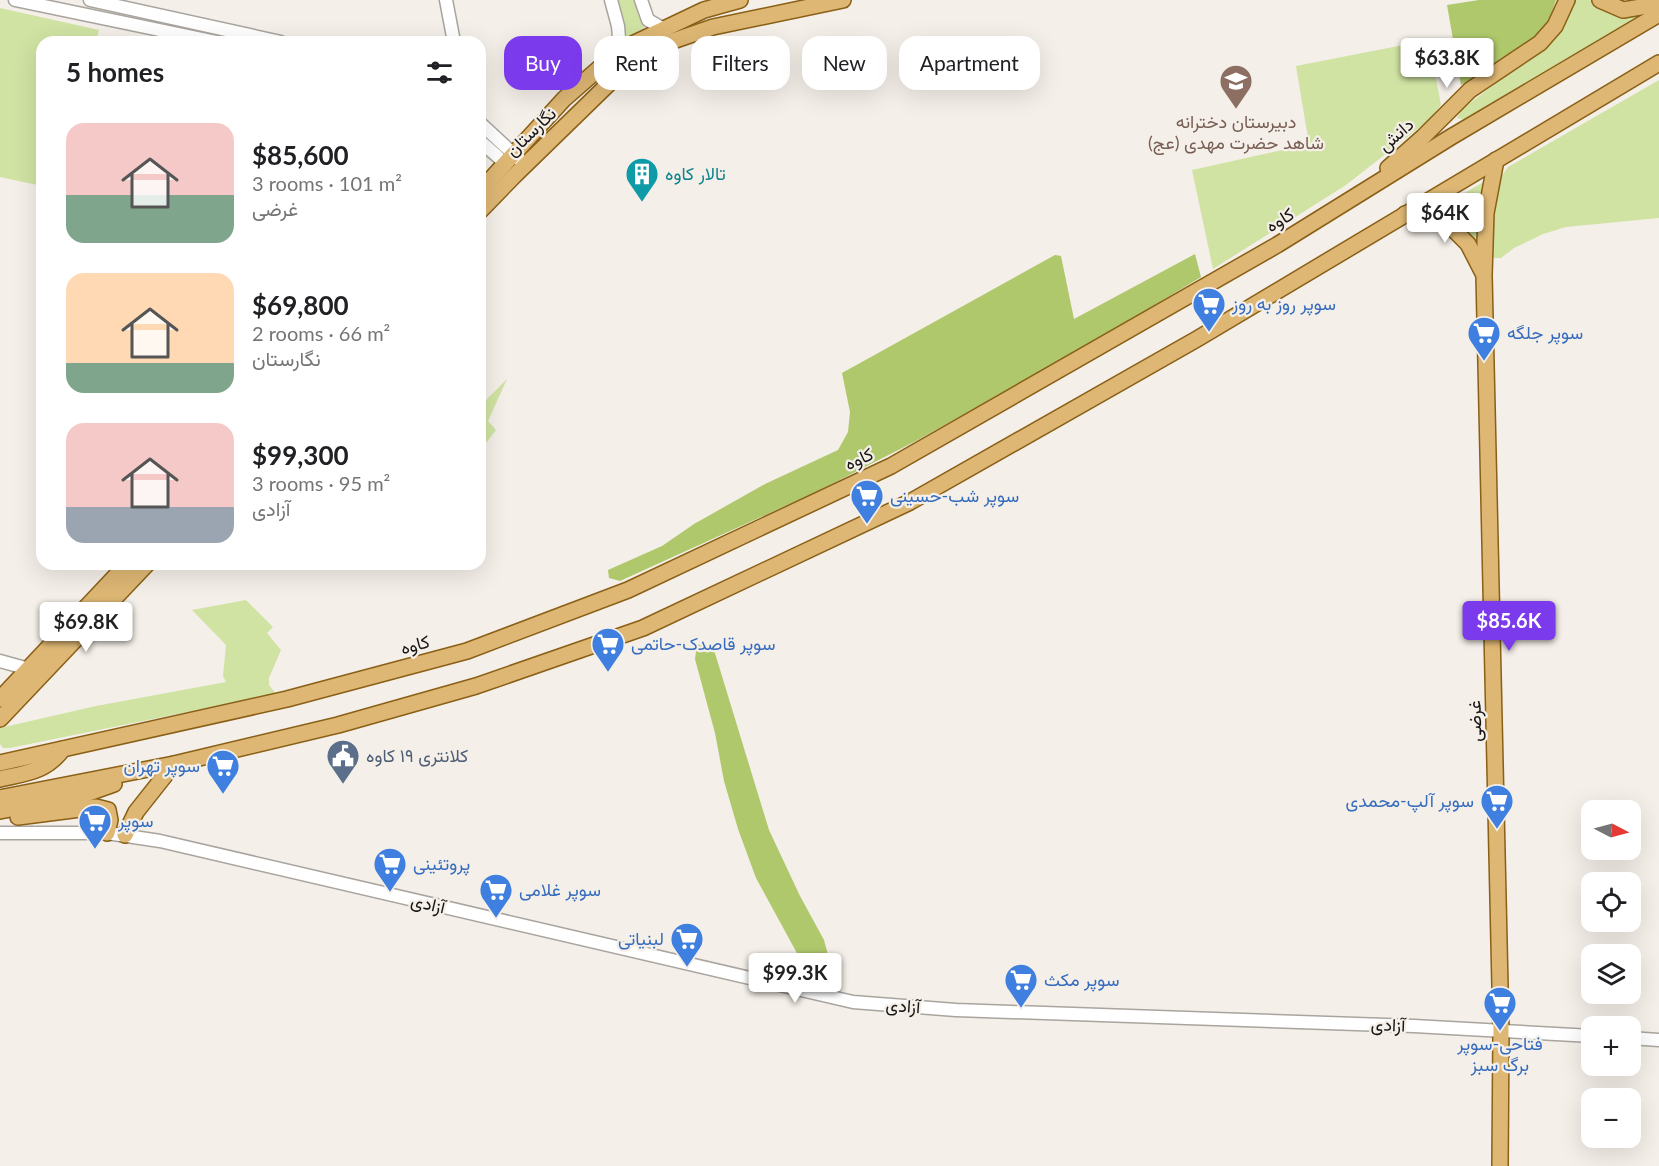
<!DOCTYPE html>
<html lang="en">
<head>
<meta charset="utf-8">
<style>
	body { margin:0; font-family:Lato,Vazirmatn,sans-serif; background:#f2f2f2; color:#202124; height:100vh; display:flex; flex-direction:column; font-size:22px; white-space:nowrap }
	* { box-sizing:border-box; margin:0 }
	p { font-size:20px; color:#757577 }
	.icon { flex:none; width:33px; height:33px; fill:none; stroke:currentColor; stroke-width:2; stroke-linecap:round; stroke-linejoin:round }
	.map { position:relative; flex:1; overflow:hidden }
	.side { position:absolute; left:36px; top:36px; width:450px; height:534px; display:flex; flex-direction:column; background:#fff; border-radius:18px; box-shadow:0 6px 24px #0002 }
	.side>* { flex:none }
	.hud { position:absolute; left:504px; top:36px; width:570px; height:54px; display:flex; gap:12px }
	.needle { width:39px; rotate:96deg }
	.controls { position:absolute; left:1581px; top:800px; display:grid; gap:12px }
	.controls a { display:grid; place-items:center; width:60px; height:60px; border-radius:12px; background:#fff; box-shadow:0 6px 24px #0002; font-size:30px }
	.price { position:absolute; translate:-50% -51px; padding:0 14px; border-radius:6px; background:#fff; color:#222; font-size:20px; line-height:39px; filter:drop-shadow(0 2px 3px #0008) }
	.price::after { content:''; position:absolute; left:50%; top:36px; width:18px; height:14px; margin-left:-9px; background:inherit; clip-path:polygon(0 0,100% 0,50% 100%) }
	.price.current { background:#7c3aed; color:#fff }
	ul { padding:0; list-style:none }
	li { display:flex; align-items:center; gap:18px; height:150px; padding:0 30px }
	li span { display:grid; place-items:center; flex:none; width:168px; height:120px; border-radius:18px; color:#555 }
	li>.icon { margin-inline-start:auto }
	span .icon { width:72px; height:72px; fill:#fffc; stroke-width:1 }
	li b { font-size:26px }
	h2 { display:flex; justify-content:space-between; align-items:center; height:72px; padding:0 30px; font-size:26px }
	.tag { padding:0 21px; border-radius:18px; background:#fff; box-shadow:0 6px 24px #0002; font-size:21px; line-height:54px }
	.tag.current { background:#7c3aed; color:#fff }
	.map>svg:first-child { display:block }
	.green { fill:#d0e3a3 }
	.forest { fill:#afc86b }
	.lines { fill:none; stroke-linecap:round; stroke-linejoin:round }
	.minor-casing { stroke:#a9a49e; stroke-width:15 }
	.major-casing { stroke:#8a5f16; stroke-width:18 }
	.minor { stroke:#fff; stroke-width:12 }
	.major { stroke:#deb774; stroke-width:15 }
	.labels { text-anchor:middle; stroke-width:4.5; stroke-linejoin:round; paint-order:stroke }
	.education-label { font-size:18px; fill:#785e54; stroke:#f4efe8 }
	.street-label { font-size:18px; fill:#181614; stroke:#f4efe8 }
	.culture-label { font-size:18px; fill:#0d838f; stroke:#f4efe8; text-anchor:start }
	.shop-label { font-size:18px; fill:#366cbe; stroke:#f4efe8; text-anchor:start }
	.service-label { font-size:18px; fill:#4e5e75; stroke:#f4efe8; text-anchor:start }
</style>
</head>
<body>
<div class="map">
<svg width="1659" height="1166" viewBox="0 0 1659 1166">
	<rect width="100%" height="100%" fill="#f4efe8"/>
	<g class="green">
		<polygon points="616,0 636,0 644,28 623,39"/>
		<polygon points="1572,0 1590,0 1603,10 1618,15 1650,12 1465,120 1457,118 1462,109 1511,72 1537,55 1557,32"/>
		<polygon points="0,8 99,30 96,42 42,42 42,186 0,177"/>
		<polygon points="1429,40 1441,105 1429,120 1346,185 1213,269 1192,170 1309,144 1296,66"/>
		<polygon points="1659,80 1659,218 1566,227 1543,234 1514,248 1501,258 1494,258 1489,252 1495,193 1498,181 1508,167"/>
		<polygon points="1487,180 1480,258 1428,214"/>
		<polygon points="507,379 488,421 496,430 480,451 480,406"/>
		<polygon points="246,600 273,627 267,633 281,650 269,678 269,685 276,694 10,748 3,748 0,744 0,728 96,706 226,682 223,676 226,645 192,610"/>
	</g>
	<g class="forest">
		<polygon points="1479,0 1556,0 1551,15 1540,34 1498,65 1461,85 1447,5"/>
		<polygon points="1195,254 1201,277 1094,342 912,443 818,491 620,581 609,578 608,570 662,546 694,524 765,484 838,450 848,432 850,412 842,373 1055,255 1061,256 1074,319"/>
		<polygon points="697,644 714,650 769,830 800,896 824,940 839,995 816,988 756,878 738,829 724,781 715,733 695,659"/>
	</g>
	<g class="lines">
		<g class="minor-casing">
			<g id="minor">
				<polyline points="15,0 217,42"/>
				<polyline points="90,0 281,42"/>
				<polyline points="446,0 454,42"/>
				<polyline points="611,0 618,26 620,50"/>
				<polyline points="641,0 648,20 662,28"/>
				<polyline points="480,123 520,160"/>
				<polyline points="480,141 505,163"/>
				<polyline points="0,661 29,669"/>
				<polyline points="0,833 107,833 160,841 853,1002 956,1010 1414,1026 1592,1036"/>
				<polyline points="1630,1038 1659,1040"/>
			</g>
		</g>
		<g class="major-casing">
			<g id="major">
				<polyline points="1600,0 1623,10 1659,4"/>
				<polyline points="1496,160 1486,213 1484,275 1501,1031 1500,1166"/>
				<polyline points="1388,168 1423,137 1470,90 1540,43 1555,26 1567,0"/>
				<polyline points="480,191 564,99 620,50 704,10 740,0"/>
				<polyline points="480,211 515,175 628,65 670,42 713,27 843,0"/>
				<polyline points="1405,214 1446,222 1468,244 1483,273"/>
				<polyline points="0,699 127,564"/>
				<polyline points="0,719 147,564"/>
				<polyline points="0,763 287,699 467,651 628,590 891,466 1277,245 1451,137 1659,14"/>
				<path d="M0 779C26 773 46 772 63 749"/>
				<polyline points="0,798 174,764 338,725 476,686 643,628 910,502 1197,339 1659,63"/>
				<polyline points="0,811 83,795 114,784"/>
				<polyline points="18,817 96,807 108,810 110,820 107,833"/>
				<polyline points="125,835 136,812 174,764"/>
			</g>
		</g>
		<use href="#minor" class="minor"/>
		<use href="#major" class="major"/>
	</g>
	<defs>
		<g id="school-pin" transform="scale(1.725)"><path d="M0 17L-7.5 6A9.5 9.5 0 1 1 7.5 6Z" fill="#8d6e63" stroke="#f4efe8"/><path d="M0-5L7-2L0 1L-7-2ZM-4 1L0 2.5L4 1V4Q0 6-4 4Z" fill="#fff"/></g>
		<g id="building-pin" transform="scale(1.725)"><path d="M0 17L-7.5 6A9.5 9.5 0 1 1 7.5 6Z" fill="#0f9aa8" stroke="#f4efe8"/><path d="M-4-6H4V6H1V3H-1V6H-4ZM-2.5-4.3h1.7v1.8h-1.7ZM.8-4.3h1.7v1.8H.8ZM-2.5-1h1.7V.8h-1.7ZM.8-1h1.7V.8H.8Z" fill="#fff"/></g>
		<g id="supermarket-pin" transform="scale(1.725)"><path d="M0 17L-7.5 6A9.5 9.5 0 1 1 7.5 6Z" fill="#3f7fe0" stroke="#f4efe8"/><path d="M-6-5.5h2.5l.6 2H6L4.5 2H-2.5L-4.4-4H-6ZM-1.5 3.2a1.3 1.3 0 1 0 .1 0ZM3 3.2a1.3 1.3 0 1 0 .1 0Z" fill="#fff"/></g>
		<g id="civic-pin" transform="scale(1.725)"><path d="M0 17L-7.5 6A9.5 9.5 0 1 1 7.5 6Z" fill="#5c6f8a" stroke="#f4efe8"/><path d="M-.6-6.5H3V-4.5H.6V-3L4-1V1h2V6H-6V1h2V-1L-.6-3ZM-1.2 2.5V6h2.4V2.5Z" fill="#fff"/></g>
	</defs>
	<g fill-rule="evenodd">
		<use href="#school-pin" x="1236" y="81"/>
		<use href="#building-pin" x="642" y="174"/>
		<use href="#supermarket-pin" x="1209" y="304"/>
		<use href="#supermarket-pin" x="1484" y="333"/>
		<use href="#supermarket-pin" x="867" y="496"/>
		<use href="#supermarket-pin" x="608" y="644"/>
		<use href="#civic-pin" x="343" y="756"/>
		<use href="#supermarket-pin" x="223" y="766"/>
		<use href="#supermarket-pin" x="1497" y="801"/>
		<use href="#supermarket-pin" x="95" y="821"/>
		<use href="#supermarket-pin" x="390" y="864"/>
		<use href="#supermarket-pin" x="496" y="890"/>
		<use href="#supermarket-pin" x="687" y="939"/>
		<use href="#supermarket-pin" x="1021" y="980"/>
		<use href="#supermarket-pin" x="1500" y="1003"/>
	</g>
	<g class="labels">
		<g class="education-label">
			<text x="1236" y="128">دبیرستان دخترانه<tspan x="1236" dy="21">شاهد حضرت مهدی (عج)</tspan></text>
		</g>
		<g class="street-label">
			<text transform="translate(531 132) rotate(-44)" y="6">نگارستان</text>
			<text transform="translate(1396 135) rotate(-41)" y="6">دانش</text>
			<text transform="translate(1280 220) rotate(-31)" y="6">کاوه</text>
			<text transform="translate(859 459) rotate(-25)" y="6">کاوه</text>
			<text transform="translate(415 645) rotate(-15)" y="6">کاوه</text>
			<text transform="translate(1475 721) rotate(-91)" y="6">غرضی</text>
			<text transform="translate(428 904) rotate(13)" y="6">آزادی</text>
			<text transform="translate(903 1006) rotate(4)" y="6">آزادی</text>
			<text transform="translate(1388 1025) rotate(2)" y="6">آزادی</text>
		</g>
		<g class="culture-label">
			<text x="665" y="180">تالار کاوه</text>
		</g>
		<g class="shop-label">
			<text x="1232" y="310">سوپر روز به روز</text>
			<text x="1507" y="339">سوپر جلگه</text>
			<text x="890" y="502">سوپر شب-حسینی</text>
			<text x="631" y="650">سوپر قاصدک-حاتمی</text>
			<text x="200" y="772" text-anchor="end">سوپر تهران</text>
			<text x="1474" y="807" text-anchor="end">سوپر آلپ-محمدی</text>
			<text x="118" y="827">سوپر</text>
			<text x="413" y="870">پروتئینی</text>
			<text x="519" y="896">سوپر غلامی</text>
			<text x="664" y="945" text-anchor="end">لبنیاتی</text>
			<text x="1044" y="986">سوپر مکث</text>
			<text x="1500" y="1050" text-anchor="middle">فتاحی-سوپر<tspan x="1500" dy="21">برگ سبز</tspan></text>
		</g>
		<g class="service-label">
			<text x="366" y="762">کلانتری ۱۹ کاوه</text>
		</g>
	</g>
</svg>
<div class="controls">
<a><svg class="needle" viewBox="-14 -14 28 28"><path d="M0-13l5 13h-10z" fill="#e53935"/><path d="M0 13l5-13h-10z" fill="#757577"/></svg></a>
<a><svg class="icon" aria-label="locate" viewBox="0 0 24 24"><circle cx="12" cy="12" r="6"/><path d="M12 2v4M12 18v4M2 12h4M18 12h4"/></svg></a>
<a><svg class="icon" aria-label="layers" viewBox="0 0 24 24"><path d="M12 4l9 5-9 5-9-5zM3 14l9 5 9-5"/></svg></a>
<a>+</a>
<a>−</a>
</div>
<b class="price" style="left:1447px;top:89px">$63.8K</b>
<b class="price" style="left:1445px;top:244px">$64K</b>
<b class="price current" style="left:1509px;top:652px">$85.6K</b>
<b class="price" style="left:86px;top:653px">$69.8K</b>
<b class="price" style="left:795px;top:1004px">$99.3K</b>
<div class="hud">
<a class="tag current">Buy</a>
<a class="tag">Rent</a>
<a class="tag">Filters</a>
<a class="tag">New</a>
<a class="tag">Apartment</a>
</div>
<section class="side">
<h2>5 homes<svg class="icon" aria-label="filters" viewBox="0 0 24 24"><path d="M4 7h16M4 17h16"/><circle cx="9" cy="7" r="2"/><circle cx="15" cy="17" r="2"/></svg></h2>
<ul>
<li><span style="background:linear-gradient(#f6c9c9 60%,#7fa58c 0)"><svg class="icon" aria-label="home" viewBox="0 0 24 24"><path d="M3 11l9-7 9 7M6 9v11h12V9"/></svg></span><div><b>$85,600</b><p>3 rooms · 101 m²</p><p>غرضی</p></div></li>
<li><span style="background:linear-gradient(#ffd9b3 75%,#7fa58c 0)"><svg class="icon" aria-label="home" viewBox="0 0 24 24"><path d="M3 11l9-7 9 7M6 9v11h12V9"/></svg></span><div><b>$69,800</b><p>2 rooms · 66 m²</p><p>نگارستان</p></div></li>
<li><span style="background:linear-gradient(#f6c9c9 70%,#9aa5b1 0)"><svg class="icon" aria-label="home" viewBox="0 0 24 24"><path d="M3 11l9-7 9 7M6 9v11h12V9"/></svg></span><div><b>$99,300</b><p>3 rooms · 95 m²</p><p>آزادی</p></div></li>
</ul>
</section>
</div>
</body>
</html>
